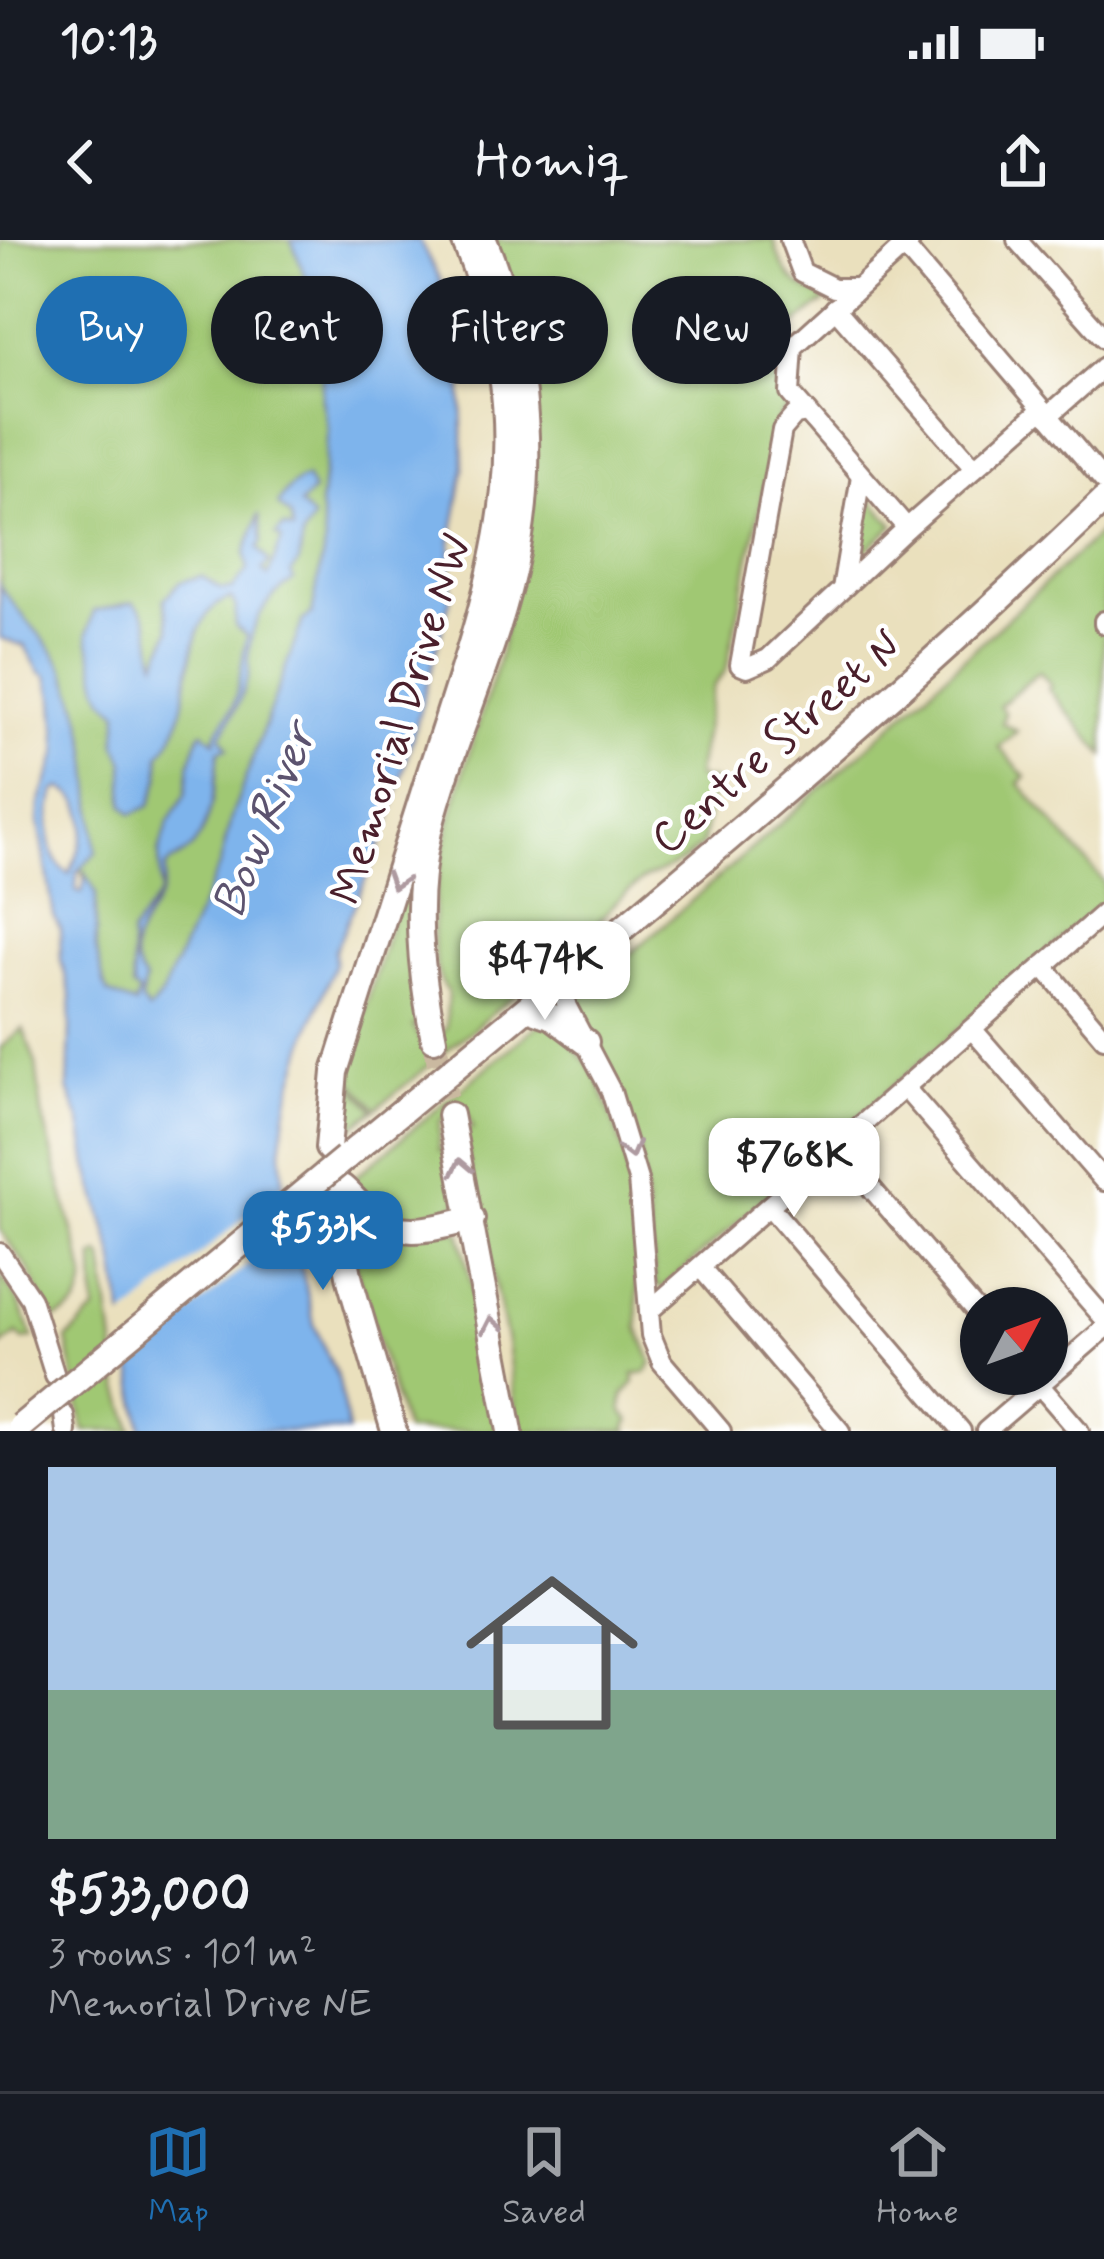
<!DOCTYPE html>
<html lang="en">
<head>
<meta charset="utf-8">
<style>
	body { margin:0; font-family:Mynerve,sans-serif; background:#20242c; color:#f1f3f6; height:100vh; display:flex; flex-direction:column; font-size:45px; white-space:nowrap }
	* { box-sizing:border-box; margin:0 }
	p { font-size:39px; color:#9ea1a6 }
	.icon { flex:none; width:66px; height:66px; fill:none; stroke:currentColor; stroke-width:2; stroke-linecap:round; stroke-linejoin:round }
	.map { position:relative; height:1191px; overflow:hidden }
	.side { display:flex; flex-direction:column; background:#171b24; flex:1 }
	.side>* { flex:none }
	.banner { position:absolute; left:36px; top:36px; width:1032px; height:108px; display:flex; gap:24px }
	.needle { width:78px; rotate:49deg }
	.buttons { position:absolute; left:960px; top:1047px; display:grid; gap:24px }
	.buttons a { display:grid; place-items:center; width:108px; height:108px; border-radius:50%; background:#171b24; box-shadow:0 3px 9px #0004; font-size:60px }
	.price { position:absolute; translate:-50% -102px; padding:0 27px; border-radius:24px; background:#fff; color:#222; font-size:39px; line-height:78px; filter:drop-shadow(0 3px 6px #0008) }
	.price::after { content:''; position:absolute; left:50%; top:72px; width:36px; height:27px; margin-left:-18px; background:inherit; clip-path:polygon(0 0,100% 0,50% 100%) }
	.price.selected { background:#1f6fb2; color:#fff }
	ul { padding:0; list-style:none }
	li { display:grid; align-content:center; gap:24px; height:636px; padding:0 48px }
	li span { display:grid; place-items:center; height:372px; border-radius:0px; color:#555 }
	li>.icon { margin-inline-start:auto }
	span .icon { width:216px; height:216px; fill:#fffc; stroke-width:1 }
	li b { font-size:51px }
	.pill { padding:0 42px; border-radius:54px; background:#171b24; box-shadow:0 3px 9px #0004; font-size:42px; line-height:108px }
	.pill.selected { background:#1f6fb2; color:#fff }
	.status { display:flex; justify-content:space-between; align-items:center; height:84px; padding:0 60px; background:#171b24; direction:ltr }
	.status svg { height:33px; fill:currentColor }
	header { display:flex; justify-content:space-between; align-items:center; height:156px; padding:0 48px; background:#171b24; font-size:54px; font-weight:600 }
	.tabs { display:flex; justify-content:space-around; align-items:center; height:168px; border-top:3px solid #363941; background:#171b24; font-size:33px; color:#9ea1a6 }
	.tabs a { display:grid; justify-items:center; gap:6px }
	.tabs .selected { color:#1f6fb2 }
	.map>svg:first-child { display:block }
	.green { fill:#a0c873; stroke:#75744f; stroke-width:3 }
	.water { fill:#7eb4ec; stroke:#646a8c; stroke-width:3; fill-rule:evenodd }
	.pier { fill:#eae0bd }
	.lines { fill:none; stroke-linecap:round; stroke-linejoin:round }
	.major-tunnel { stroke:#cab9a0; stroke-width:24; stroke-dasharray:24 12; stroke-linecap:butt }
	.minor-casing { stroke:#9a8074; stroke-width:24 }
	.major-casing { stroke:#9a8074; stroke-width:30 }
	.minor { stroke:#fff; stroke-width:18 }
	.major { stroke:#fff; stroke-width:24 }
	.major-bridge-casing { stroke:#9a8074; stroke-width:30; stroke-linecap:butt }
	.major-bridge { stroke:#fff; stroke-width:24 }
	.oneway { stroke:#ae9aa0 }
	.labels { text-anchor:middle; stroke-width:9; stroke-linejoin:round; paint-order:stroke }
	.street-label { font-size:45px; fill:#4a1f2b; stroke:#fff }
	.water-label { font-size:48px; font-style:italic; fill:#5c536f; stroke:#fff }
</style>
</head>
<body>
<div class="status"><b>10:13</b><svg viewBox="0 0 49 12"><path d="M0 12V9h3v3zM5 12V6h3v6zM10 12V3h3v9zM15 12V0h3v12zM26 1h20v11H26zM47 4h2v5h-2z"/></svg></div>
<header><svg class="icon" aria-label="back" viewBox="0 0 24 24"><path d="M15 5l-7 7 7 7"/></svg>Homiq<svg class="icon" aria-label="share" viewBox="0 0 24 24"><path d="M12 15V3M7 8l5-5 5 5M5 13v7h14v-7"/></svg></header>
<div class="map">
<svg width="1104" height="1191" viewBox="0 0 1104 1191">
	<rect width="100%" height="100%" fill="#fff"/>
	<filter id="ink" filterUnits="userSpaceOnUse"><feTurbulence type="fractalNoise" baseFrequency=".00833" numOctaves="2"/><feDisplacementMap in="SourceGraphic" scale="24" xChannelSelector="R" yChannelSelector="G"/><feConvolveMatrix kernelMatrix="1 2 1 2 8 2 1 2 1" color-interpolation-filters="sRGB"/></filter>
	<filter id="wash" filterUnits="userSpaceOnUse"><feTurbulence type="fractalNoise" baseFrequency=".004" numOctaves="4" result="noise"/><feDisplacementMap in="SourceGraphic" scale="48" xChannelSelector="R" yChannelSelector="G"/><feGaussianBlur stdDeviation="2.7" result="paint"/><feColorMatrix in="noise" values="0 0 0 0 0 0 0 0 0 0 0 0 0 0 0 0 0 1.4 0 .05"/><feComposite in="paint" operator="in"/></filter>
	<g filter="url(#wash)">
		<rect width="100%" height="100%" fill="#eae0bd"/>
		<g class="green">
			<polygon points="0,0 294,0 319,61 332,164 329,302 315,377 223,625 167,758 151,776 106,755 97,736 93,663 78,621 88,591 66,446 0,365"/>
			<path d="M492 0H774C782 34 795 48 828 59 816 70 791 85 784 99 775 119 776 149 790 165L779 177 726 430 713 447 696 537 714 541 702 605 683 621 642 640 614 664 589 693 376 869 346 833 408 625 414 626 423 783 413 786 425 808 446 788 448 752C400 694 480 486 499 417 515 358 506 298 503 237 499 158 496 79 492 0Z"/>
			<polygon points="866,253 894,285 853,322"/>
			<polygon points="1104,289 1104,515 1048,449 1051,445 1039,431 999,466 1005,473 1002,483 1017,491 999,507 1026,537 1019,543 1104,642 1104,662 662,1048 656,1045 640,912 609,825 575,769 575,762 859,515"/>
			<polygon points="539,784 557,785 596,834 626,918 636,987 638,1088 652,1122 647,1132 634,1134 635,1142 623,1155 622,1171 630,1181 626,1186 628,1191 518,1191 507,1102 462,891 473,888 463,865 440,881 439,910 450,909 459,959 449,974 391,979 349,942"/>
			<path d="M23 788 36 824 42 874 85 1036C83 1062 77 1072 52 1079L29 1030 0 990V808Z"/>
			<polygon points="345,836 374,870 338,899"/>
			<polygon points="344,969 460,992 478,1076 475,1077 479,1078 502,1191 405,1191 359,1040"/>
			<polygon points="100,1014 103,1018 119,1145 133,1191 84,1191 67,1099 95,1072 94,1017"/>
			<polygon points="0,1034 19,1063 33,1098 23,1100 17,1094 0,1107"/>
		</g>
		<path class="water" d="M291 0H419L452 63 461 113 464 230 451 303V356L388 587 335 711V724L309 790 288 860 281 909 283 942 314 1084 339 1141 348 1191H142L114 1016 88 926 81 883 68 849 71 756 61 720 60 688 54 676 39 582 40 564 58 512 54 460 48 437 39 431 25 406 0 398V345C16 372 42 393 58 419 93 479 91 544 96 612L77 632 76 651 82 652 86 633 96 653V709L105 747 108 753 135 765 139 753 133 748 131 694 161 653 159 612 169 581 186 554 190 523 200 494 203 492 215 501C217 485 228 479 233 465 242 441 241 420 247 396L235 386 236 367 231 358C174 375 201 476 160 514V538L150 566 132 574 124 565V520L116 504 119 472 104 458 99 446 87 394 94 371 133 362C154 376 149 402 157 422L170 390 164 359 180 342 202 336 221 349H232L248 330 245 314 259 274 262 302 258 308 269 322 262 330 268 336 282 299 276 295 283 287 293 290 290 276 278 265C284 253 294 241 306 238L313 251 300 265 313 279 303 296 299 322 291 334 294 340C264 359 251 383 248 418 248 424 250 431 248 437 242 458 233 476 221 496L228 508 219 510C216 540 214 578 195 604 188 615 173 618 165 628 169 674 110 696 145 741L141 761 149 771 162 754 220 624 231 578 303 380 312 374 325 302 320 266 328 188 322 160V105L315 60ZM60 548C99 564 82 606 69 634 43 617 48 579 55 551Z"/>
		<polygon class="pier" points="289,940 298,983 128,1125 120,1081"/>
	</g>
	<g filter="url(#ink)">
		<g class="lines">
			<polyline class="major-tunnel" points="434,799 450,875"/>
			<g class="minor-casing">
				<g id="minor">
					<polyline points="790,0 802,32 834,48 856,48"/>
					<polyline points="1017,0 1104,98"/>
					<polyline points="904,6 1104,241"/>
					<polyline points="835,68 974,228"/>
					<polyline points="807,173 795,175 782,190 740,425 747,428 768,419 907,288 1042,169"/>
					<polyline points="1048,176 1104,127"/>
					<polyline points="907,288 790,153 793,107 911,0"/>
					<polyline points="842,349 861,236"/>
					<polyline points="1104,381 1104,384"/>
					<polyline points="1043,726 1104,798"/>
					<polyline points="560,741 567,767 611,851 638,940 651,1095 662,1122 721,1191"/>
					<polyline points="972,789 1104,941"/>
					<polyline points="905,848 1104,1078"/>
					<polyline points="836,907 981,1076"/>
					<polyline points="769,966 961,1191"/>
					<polyline points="0,1013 31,1059 55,1136"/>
					<polyline points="700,1027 840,1191"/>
					<polyline points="649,1071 1104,673"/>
					<polyline points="1030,1134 1079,1191"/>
					<polyline points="64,1175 66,1191"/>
					<polyline points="986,1191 1104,1089"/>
				</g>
			</g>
			<g class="major-casing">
				<g id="major">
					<polyline points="528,768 553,777 586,802"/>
					<path d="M434 799C420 731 413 660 429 591 453 497 498 409 517 313 537 210 524 96 484 0"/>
					<polyline points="450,875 510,1191"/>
					<path d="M328 908 335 832C366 733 398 634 429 535 492 340 548 202 464 0"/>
					<path d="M345 918C604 705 863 493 1104 260"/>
					<path d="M342 947C354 957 364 972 377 980 406 999 442 986 472 979"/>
					<polyline points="333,954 350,1040 394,1191"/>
				</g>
			</g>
			<use href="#minor" class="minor"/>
			<use href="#major" class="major"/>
			<g class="major-bridge-casing">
				<polyline id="major-bridge" points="21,1186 345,918"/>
			</g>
			<use href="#major-bridge" class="major-bridge"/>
		</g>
		<defs><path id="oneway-chevron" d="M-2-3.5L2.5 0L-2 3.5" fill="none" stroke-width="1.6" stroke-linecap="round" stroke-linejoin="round" transform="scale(3)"/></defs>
		<g class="oneway">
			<use href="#oneway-chevron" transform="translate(396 641) rotate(108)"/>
			<use href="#oneway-chevron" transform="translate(630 910) rotate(75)"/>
			<use href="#oneway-chevron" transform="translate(461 927) rotate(-102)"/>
			<use href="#oneway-chevron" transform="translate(492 1085) rotate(-101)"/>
		</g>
	</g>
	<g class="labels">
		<g class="street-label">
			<text transform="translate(399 478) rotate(-73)" y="16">Memorial Drive NW</text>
			<text transform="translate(775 501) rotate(-41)" y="16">Centre Street N</text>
		</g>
		<g class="water-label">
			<text transform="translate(262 580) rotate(-68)" y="17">Bow River</text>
		</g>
	</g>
</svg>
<div class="buttons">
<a><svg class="needle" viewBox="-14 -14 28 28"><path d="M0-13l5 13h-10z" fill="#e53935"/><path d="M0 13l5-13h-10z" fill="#9ea1a6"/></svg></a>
</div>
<b class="price" style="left:545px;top:783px">$474K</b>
<b class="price" style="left:794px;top:980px">$768K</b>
<b class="price selected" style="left:323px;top:1053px">$533K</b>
<div class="banner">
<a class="pill selected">Buy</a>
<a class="pill">Rent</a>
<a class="pill">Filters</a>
<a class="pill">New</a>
</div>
</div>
<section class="side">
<ul>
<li><span style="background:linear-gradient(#a9c7e8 60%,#7fa58c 0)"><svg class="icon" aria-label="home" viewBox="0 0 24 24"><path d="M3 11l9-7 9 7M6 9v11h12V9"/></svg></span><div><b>$533,000</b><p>3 rooms · 101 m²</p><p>Memorial Drive NE</p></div></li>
</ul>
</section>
<nav class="tabs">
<a class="selected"><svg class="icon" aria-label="map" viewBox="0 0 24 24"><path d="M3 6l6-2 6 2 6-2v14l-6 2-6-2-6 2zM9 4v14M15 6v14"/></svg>Map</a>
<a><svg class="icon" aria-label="saved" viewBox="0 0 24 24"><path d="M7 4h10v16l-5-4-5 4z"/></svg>Saved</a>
<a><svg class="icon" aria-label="home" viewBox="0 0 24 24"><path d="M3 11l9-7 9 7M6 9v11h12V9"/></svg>Home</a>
</nav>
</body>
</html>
